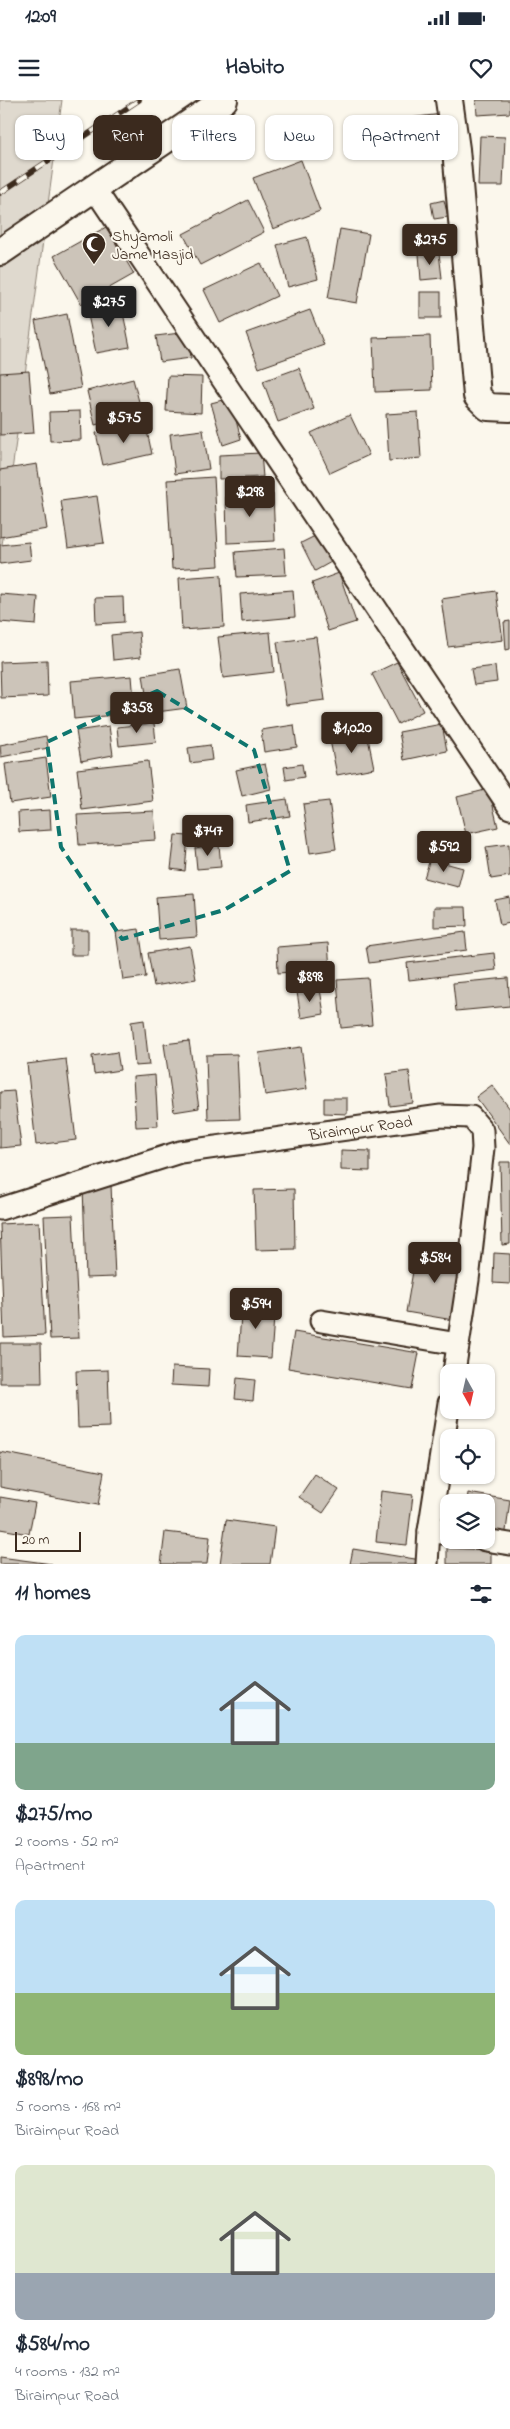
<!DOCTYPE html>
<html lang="en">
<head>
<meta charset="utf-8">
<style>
	body { margin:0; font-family:"Indie Flower",sans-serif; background:#f6f6f7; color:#1f2937; height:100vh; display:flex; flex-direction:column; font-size:19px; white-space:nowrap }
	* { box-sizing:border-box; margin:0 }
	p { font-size:16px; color:#747a83 }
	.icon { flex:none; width:28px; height:28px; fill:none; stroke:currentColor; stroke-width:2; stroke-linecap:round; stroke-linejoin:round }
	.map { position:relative; height:1464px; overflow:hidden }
	.sheet { display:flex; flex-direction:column; background:#fff; flex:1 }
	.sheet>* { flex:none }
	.hud { position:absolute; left:15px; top:15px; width:480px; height:45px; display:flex; gap:10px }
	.needle { width:32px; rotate:172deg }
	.controls { position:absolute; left:440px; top:1264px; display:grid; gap:10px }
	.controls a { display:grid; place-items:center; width:55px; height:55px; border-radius:10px; background:#fff; box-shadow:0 1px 4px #0004; font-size:25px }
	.scale { position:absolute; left:15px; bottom:12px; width:66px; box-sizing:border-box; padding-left:5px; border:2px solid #3b2a1e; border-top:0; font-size:14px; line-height:18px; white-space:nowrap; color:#3b2a1e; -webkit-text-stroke:4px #fbf7ec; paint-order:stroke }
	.price { position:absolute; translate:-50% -42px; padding:0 11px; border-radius:5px; background:#3b2a1e; color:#fff; font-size:16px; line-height:32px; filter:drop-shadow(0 1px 2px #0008) }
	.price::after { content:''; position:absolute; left:50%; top:30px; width:15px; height:11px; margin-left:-8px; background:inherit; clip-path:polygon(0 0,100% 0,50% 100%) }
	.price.selected { background:#222; color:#fff }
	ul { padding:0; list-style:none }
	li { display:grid; align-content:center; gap:10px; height:265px; padding:0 15px }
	li span { display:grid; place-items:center; height:155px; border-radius:10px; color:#555 }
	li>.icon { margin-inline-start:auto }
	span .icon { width:90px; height:90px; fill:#fffc; stroke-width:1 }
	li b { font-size:21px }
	h2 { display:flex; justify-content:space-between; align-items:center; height:60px; padding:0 15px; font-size:21px }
	.chip { padding:0 18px; border-radius:10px; background:#fff; box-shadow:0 1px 4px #0004; font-size:18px; line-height:45px }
	.chip.selected { background:#3b2a1e; color:#fff }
	.status { display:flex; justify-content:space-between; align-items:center; height:35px; padding:0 25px; background:#fff; direction:ltr }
	.status svg { height:14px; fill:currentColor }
	header { display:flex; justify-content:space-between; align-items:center; height:65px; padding:0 15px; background:#fff; font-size:22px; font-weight:800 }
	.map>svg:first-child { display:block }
	.green { fill:#dfd9ce; stroke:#8d8276 }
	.building { fill:#ccc4b9; stroke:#3b2a1e }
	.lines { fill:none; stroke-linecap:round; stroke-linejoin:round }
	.minor-casing { stroke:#3b2a1e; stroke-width:25 }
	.tertiary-casing { stroke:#3b2a1e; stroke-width:30 }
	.minor { stroke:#fbf7ec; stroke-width:21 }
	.tertiary { stroke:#fbf7ec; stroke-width:26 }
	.rail-casing { stroke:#3b2a1e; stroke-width:5.5 }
	.rail { stroke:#fbf7ec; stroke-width:4; stroke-dasharray:11; stroke-linecap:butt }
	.marked { fill:none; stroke:#0f766e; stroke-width:4; stroke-dasharray:10 6; stroke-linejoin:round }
	.labels { text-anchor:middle; stroke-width:4; stroke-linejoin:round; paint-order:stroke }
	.poi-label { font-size:16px; fill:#3b2a1e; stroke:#fbf7ec; text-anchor:start }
	.street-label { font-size:16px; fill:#3b2a1e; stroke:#fbf7ec }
</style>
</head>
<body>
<div class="status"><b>12:09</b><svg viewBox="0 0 49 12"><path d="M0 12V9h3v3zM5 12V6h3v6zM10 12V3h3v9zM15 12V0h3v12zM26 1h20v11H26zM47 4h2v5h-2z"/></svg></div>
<header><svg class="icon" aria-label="menu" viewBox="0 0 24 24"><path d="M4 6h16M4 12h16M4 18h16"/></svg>Habito<svg class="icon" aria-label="heart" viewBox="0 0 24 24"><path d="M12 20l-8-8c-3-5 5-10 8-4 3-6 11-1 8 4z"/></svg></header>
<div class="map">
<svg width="510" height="1464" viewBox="0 0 510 1464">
	<rect width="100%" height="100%" fill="#fbf7ec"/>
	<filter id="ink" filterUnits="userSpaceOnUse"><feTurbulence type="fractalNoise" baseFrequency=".02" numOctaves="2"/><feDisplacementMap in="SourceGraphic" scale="10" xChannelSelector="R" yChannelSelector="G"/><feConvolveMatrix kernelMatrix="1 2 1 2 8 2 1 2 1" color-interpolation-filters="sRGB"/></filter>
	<g filter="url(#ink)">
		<polygon class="green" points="0,0 62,0 0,460"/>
		<g class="building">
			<polygon points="476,0 510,0 510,13 477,15"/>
			<polygon points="442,14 446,44 397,50 393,20"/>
			<polygon points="480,36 505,37 503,86 478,86"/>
			<polygon points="301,60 320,111 273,129 253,78"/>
			<polygon points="248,100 264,132 200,165 183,134"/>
			<polygon points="444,100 448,117 434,119 431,103"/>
			<polygon points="106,127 134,174 81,204 54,156"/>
			<polygon points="340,129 369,134 357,203 328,198"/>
			<polygon points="307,137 318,179 288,187 277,145"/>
			<polygon points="439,153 442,178 421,180 419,154"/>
			<polygon points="261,163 277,196 220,223 204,190"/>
			<rect x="420" y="192" width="21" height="26"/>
			<polygon points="121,203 130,247 96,253 87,210"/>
			<polygon points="310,210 324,245 259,268 246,233"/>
			<polygon points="67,214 81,288 50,294 35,221"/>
			<polygon points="188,232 191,258 160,262 156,236"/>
			<polygon points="430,236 432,290 375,292 373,238"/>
			<polygon points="299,268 314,309 278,322 263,281"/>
			<polygon points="29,271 34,333 0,335 0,273"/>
			<polygon points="168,276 202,277 201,313 166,311"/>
			<polygon points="133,279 142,313 95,325 87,291"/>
			<polygon points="230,298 241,339 223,345 211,303"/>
			<polygon points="80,311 81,340 50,341 49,312"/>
			<polygon points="418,312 421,358 389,361 386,314"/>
			<polygon points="350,315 369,355 330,373 311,333"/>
			<polygon points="145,322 152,354 103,365 96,333"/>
			<polygon points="203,330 209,369 175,374 170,334"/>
			<polygon points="261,353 263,377 219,379 219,355"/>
			<polygon points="37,364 47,429 0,437 0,370"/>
			<polygon points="214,377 219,466 172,469 167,380"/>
			<polygon points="273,394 275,441 227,443 226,395"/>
			<polygon points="97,396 104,443 68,448 61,401"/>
			<polygon points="317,435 331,462 315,471 301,443"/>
			<polygon points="29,442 31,460 0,464 0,445"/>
			<polygon points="284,448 286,475 237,477 235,452"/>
			<polygon points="339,473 356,522 328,531 312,483"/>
			<polygon points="221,475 224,527 182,530 179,478"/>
			<polygon points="293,490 295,517 242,522 240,494"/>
			<polygon points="496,491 503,540 448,547 441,499"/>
			<polygon points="0,494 38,497 36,525 0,522"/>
			<polygon points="123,497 124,522 96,524 95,498"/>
			<polygon points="510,521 510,549 506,550 504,522"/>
			<polygon points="139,532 141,557 113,560 111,535"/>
			<polygon points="270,532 274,572 223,578 218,537"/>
			<polygon points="316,537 325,600 286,605 277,542"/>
			<polygon points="47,560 48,596 1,598 0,562"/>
			<polygon points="397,562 423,611 398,624 372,574"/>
			<polygon points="495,566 497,582 474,585 471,569"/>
			<polygon points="180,569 187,608 149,613 143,575"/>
			<polygon points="132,576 135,613 74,619 71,581"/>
			<polygon points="154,623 156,642 119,646 117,627"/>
			<polygon points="442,624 447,651 404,660 399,632"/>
			<polygon points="294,625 297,647 264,652 261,630"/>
			<polygon points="109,626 113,655 81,661 76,631"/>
			<polygon points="367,633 374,668 337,675 330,640"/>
			<polygon points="46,636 48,648 1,657 0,645"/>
			<polygon points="210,645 212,660 190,663 188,648"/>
			<polygon points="46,658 51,697 10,703 5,664"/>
			<polygon points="148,661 153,701 82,710 77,669"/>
			<polygon points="265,664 271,689 242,696 236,670"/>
			<polygon points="302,664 304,677 286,680 284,667"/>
			<polygon points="489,689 498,727 466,734 457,697"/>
			<polygon points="287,699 290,716 248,722 246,705"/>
			<polygon points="329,701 336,749 310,753 303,704"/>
			<polygon points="50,710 51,730 19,732 18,712"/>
			<polygon points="154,711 156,740 79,745 77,715"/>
			<polygon points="175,735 188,736 185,771 171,769"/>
			<polygon points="509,744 510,776 491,779 486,747"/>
			<polygon points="219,745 221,767 197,769 195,748"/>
			<polygon points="430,759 463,768 458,787 424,778"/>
			<polygon points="194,794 197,837 159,840 156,797"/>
			<polygon points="510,797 510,823 500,825 495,800"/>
			<polygon points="434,807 466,807 467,826 434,827"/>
			<polygon points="139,829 146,877 123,880 116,832"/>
			<rect x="71" y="830" width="17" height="25"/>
			<polygon points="465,832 467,850 369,863 366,846"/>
			<polygon points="328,843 330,869 278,873 277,847"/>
			<polygon points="190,846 196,879 154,886 148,853"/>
			<polygon points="494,853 496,870 409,880 407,863"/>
			<polygon points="368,878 372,925 341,928 337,880"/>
			<polygon points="508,878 510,906 456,911 453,883"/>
			<polygon points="320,889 324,914 301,918 297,892"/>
			<polygon points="144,920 149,965 135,966 131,922"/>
			<polygon points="189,941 199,1008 174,1012 164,944"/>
			<polygon points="301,947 307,989 265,995 259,953"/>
			<polygon points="117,952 120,970 94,974 92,956"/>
			<polygon points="237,954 240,1019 208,1020 206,955"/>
			<polygon points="66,959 76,1040 36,1045 27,964"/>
			<polygon points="409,971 413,1003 390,1006 386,974"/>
			<polygon points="155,975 158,1026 136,1027 133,977"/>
			<polygon points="492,985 510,1009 510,1044 476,997"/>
			<polygon points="14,991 21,1046 0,1048 0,992"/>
			<polygon points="324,998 347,998 347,1014 324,1013"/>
			<polygon points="341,1050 370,1051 370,1071 341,1070"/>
			<polygon points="500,1062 510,1062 510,1144 502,1145"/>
			<polygon points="111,1085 115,1177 86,1178 83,1086"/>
			<polygon points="294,1089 295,1149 256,1150 254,1090"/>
			<polygon points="73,1115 79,1238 50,1239 44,1116"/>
			<polygon points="39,1122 45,1235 4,1237 0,1124"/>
			<polygon points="417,1148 463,1155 453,1220 406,1212"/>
			<polygon points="494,1153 510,1154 510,1184 493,1183"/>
			<polygon points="242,1201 275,1203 271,1258 238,1256"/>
			<polygon points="294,1232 419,1253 412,1289 288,1268"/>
			<polygon points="0,1243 41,1243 42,1283 0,1283"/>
			<polygon points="172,1267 209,1269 208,1287 171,1285"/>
			<polygon points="108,1270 110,1327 78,1328 76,1271"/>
			<polygon points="237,1278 255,1280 253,1301 235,1299"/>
			<polygon points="0,1352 104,1372 98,1405 0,1387"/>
			<polygon points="315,1374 339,1390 323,1413 299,1397"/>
			<polygon points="381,1391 413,1395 407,1445 376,1442"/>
			<polygon points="468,1393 510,1400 505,1439 486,1436 486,1402 467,1402"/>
			<polygon points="0,1397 35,1403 29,1434 0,1429"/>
			<polygon points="226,1420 275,1427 270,1464 220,1464"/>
			<polygon points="165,1432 210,1437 207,1464 161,1464"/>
			<polygon points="447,1448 491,1450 491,1464 447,1464"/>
			<polygon points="353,1449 421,1460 421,1464 350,1464"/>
			<polygon points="0,1457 52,1464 0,1464"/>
		</g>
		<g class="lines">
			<g class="minor-casing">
				<g id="minor">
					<polyline points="94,88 510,708"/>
					<path id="s1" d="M0 1109 180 1052 441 1016 471 1017 482 1030 483 1048 468 1180 454 1272"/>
					<polyline points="321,1221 458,1244"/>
					<polyline points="449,1303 429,1431 449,1434"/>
					<polyline points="485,1440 510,1444"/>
					<polyline points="427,1464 429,1431"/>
				</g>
			</g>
			<g class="tertiary-casing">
				<g id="tertiary">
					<polyline points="449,0 456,49 477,296 488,307 510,308"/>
					<polyline points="0,152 224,0"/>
				</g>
			</g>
			<use href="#minor" class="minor"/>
			<use href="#tertiary" class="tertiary"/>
			<g class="rail-casing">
				<polyline id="rail" points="0,93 139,0"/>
			</g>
			<use href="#rail" class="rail"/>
		</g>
	</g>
	<path class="marked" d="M157 591 254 650 290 771 224 810 122 839 61 747 47 642Z"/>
	<defs>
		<g id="mosque-pin" transform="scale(1.25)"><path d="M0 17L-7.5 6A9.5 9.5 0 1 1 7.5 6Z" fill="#3b2a1e" stroke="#fbf7ec"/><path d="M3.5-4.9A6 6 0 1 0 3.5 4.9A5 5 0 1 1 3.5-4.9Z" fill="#fff"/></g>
	</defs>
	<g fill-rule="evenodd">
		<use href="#mosque-pin" x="94" y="144"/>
	</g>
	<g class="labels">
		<g class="poi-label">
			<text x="112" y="141">Shyamoli<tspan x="112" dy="18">Jame Masjid</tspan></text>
		</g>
		<g class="street-label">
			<text dy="6" stroke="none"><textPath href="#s1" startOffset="371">Biraimpur Road</textPath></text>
		</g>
	</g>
</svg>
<div class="controls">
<a><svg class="needle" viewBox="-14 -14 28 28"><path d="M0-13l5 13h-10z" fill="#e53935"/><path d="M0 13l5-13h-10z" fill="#747a83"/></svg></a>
<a><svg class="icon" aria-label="locate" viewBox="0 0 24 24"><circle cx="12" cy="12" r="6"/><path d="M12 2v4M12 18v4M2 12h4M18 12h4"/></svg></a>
<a><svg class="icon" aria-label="layers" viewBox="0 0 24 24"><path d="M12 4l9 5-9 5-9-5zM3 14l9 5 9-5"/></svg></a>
</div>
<div class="scale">20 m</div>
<b class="price" style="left:430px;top:166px">$275</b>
<b class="price selected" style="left:109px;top:228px">$275</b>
<b class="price" style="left:124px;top:344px">$575</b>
<b class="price" style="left:250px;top:418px">$298</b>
<b class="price" style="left:137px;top:634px">$358</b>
<b class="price" style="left:352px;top:654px">$1,020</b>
<b class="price" style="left:208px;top:757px">$747</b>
<b class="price" style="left:444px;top:773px">$592</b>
<b class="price" style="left:310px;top:903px">$898</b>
<b class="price" style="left:435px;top:1184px">$584</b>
<b class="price" style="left:256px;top:1230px">$594</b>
<div class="hud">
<a class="chip">Buy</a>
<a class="chip selected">Rent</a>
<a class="chip">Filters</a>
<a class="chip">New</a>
<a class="chip">Apartment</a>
</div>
</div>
<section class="sheet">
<h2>11 homes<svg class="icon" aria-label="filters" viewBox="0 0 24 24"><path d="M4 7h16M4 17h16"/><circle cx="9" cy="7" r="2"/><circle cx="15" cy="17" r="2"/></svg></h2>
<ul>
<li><span style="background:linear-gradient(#bfe0f5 70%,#7fa58c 0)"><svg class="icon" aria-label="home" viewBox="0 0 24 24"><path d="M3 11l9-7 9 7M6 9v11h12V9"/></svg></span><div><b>$275/mo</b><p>2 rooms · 52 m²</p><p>Apartment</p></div></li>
<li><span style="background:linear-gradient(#bfe0f5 60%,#8fb573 0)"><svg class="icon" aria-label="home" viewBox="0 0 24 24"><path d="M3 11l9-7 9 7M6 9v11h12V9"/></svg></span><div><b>$898/mo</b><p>5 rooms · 168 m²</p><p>Biraimpur Road</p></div></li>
<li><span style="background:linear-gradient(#dfe7d0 70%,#9aa5b1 0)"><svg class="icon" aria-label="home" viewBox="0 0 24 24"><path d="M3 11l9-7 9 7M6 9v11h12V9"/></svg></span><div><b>$584/mo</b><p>4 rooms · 132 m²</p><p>Biraimpur Road</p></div></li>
</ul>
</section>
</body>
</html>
